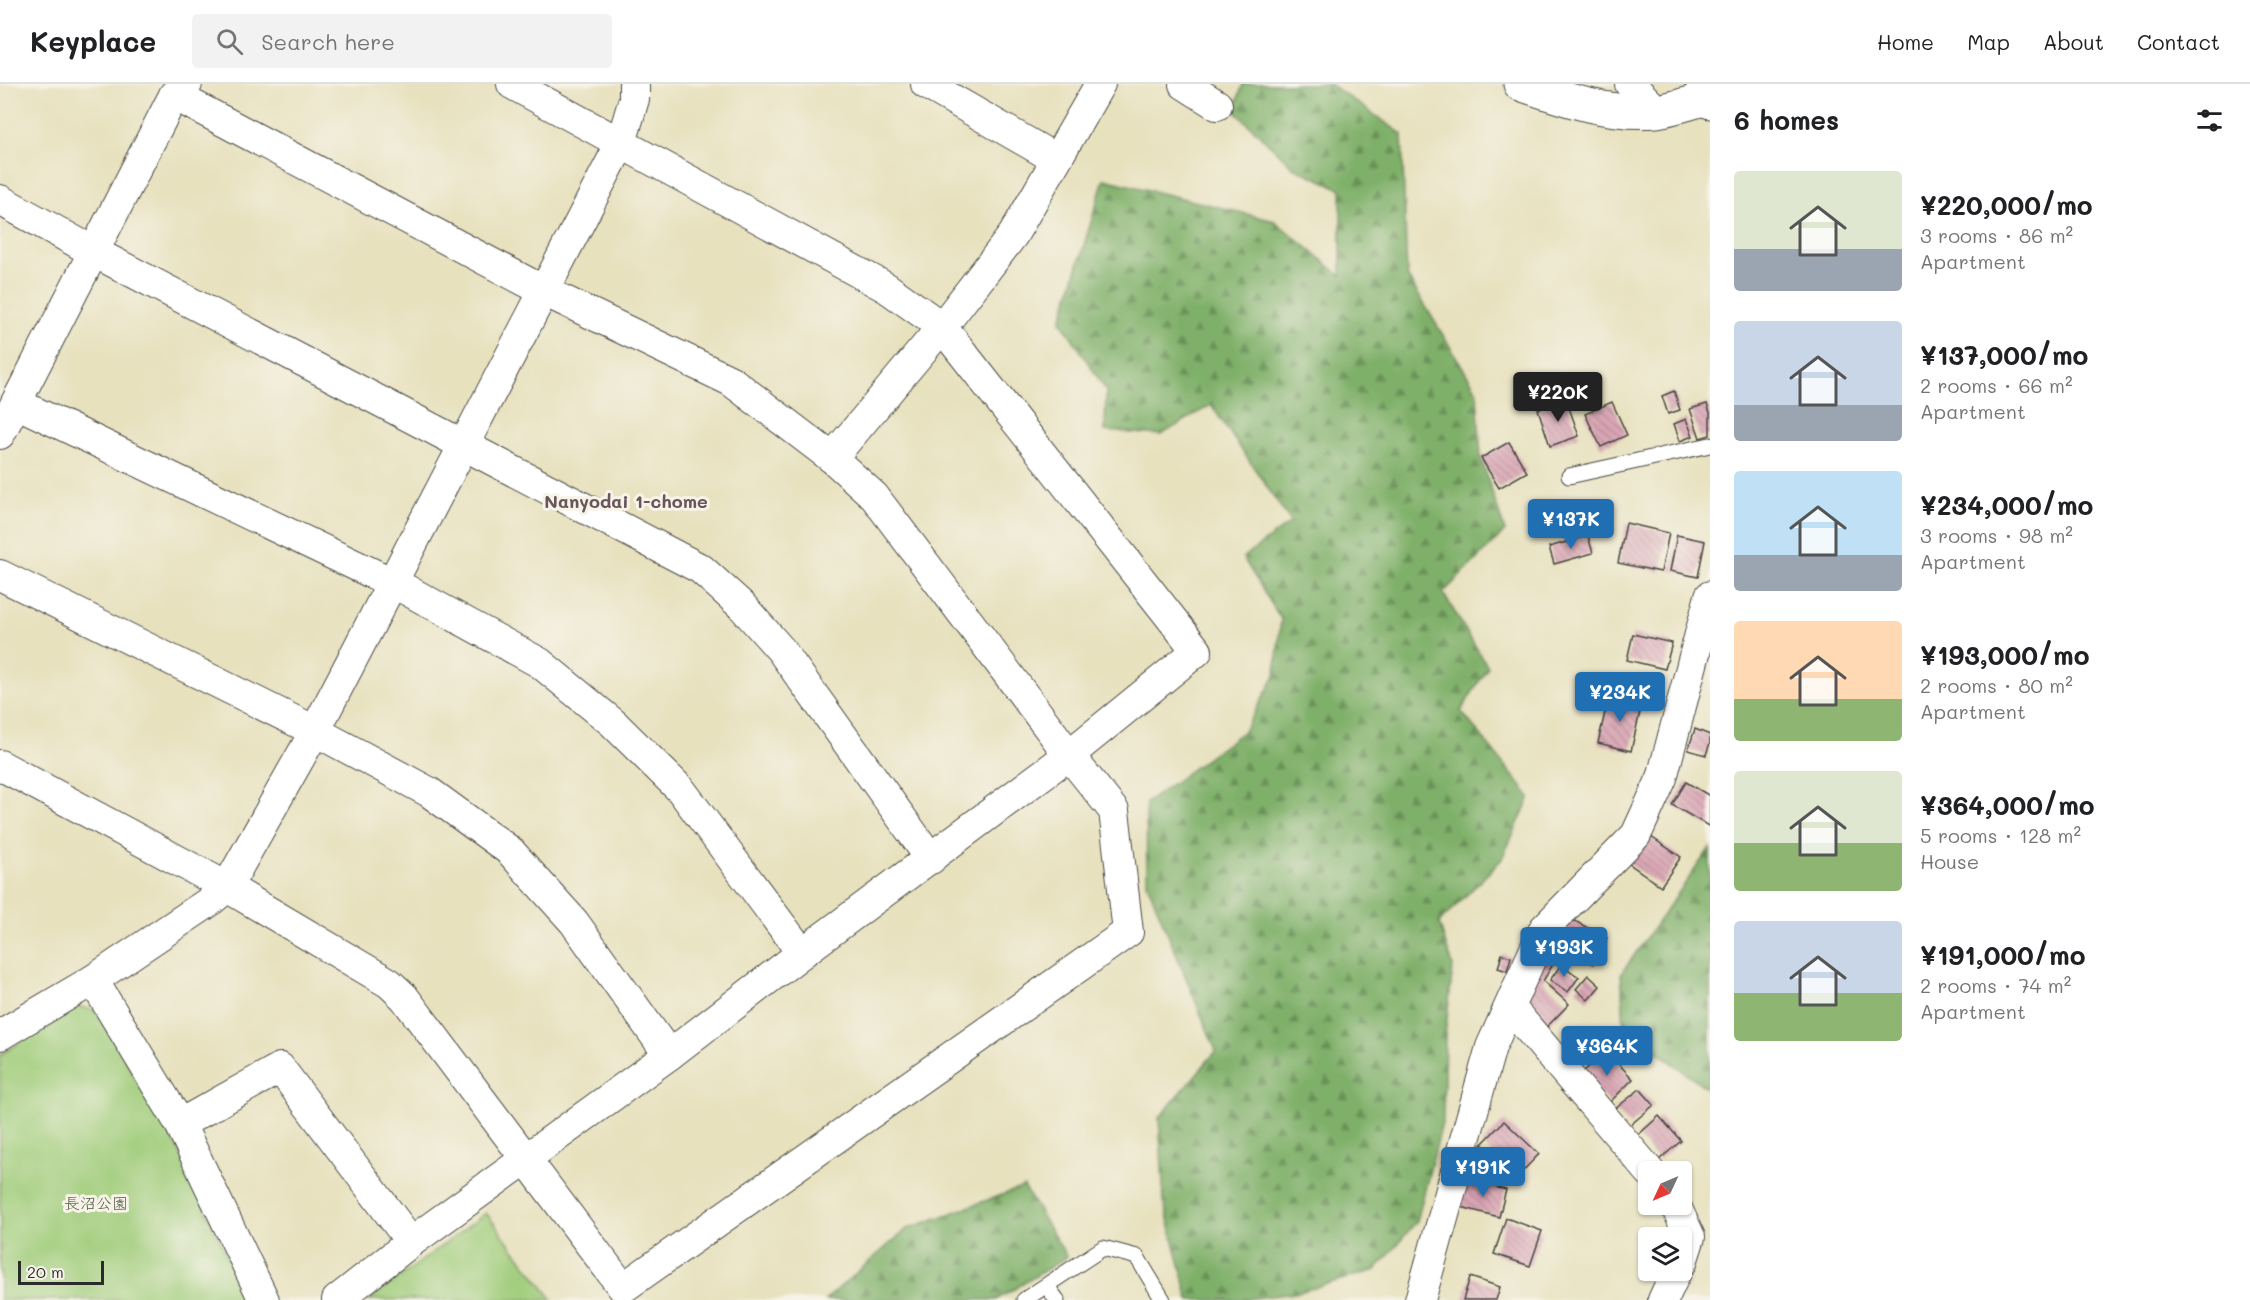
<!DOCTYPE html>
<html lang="en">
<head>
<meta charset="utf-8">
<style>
	body { margin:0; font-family:Mali,"Klee One",sans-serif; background:#f2f2f2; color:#202124; height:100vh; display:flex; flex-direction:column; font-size:22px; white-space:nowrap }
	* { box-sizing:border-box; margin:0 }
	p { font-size:20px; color:#757577 }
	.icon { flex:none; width:33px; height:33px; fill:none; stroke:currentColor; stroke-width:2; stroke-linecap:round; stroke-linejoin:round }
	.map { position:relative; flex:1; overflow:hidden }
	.sheet { display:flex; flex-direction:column; background:#fff; width:540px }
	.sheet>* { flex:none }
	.needle { width:39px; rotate:226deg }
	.fabs { position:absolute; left:1638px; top:1077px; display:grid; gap:12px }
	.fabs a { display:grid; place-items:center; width:54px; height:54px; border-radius:6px; background:#fff; box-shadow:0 2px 4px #0004; font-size:30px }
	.scale { position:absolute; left:18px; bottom:15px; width:86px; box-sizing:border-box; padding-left:6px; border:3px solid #2b2b2b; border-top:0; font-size:16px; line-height:21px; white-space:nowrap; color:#2b2b2b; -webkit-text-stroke:4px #f7f3e8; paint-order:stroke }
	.price { position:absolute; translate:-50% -51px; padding:0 14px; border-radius:6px; background:#1f6fb2; color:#fff; font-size:20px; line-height:39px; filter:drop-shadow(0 2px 3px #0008) }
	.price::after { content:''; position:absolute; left:50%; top:36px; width:18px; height:14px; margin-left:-9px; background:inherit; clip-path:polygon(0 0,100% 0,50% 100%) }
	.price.on { background:#222; color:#fff }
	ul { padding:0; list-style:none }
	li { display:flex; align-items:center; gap:18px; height:150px; padding:0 24px }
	li span { display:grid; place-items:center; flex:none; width:168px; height:120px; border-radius:6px; color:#555 }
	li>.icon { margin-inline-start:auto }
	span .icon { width:72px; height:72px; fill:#fffc; stroke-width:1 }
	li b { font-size:26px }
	h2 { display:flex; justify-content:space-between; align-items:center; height:72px; padding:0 24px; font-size:26px }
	header { display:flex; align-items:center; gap:36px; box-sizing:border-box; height:84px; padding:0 30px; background:#fff; border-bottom:2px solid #e0e0e0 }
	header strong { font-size:28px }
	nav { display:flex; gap:33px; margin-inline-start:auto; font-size:21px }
	.search { width:420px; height:54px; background:#f2f2f2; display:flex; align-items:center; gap:15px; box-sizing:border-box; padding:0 21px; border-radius:6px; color:#757577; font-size:22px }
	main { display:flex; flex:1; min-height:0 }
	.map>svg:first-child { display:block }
	.forest { fill:url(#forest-firs); stroke:#556e4a; stroke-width:1.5 }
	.green { fill:#9fcc79; stroke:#657c52; stroke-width:1.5 }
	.building { fill:url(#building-back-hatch) }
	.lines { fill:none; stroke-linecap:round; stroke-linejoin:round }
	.service-casing { stroke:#474641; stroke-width:17 }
	.minor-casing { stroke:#474641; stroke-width:32 }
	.tertiary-casing { stroke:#474641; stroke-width:35 }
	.secondary-casing { stroke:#474641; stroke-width:35 }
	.service { stroke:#fff; stroke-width:15 }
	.minor { stroke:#fff; stroke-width:30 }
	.tertiary { stroke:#fff; stroke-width:33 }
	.secondary { stroke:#fff; stroke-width:33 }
	.labels { text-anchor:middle; stroke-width:6; stroke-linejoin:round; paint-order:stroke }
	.park-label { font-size:16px; fill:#4e5b42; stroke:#f7f3e8 }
	.neighbourhood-label { font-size:18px; font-weight:bold; fill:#68565b; stroke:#f7f3e8 }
</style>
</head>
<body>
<header>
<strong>Keyplace</strong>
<div class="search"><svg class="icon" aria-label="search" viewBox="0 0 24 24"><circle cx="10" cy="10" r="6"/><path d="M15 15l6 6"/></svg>Search here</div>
<nav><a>Home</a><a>Map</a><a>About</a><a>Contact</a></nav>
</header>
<main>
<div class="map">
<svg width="1710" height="1216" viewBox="0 0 1710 1216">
	<defs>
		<pattern id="forest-firs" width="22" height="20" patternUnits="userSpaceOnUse" patternTransform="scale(1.5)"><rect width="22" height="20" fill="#7fb069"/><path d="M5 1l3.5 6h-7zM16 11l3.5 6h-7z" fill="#688f57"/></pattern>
		<pattern id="building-back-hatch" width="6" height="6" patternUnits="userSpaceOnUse" patternTransform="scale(1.5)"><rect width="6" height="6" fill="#daa6b5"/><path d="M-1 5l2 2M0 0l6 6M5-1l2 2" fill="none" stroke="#b18793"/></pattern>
	</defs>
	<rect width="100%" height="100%" fill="#f7f3e8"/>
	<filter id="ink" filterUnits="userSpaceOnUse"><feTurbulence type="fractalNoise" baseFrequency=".0167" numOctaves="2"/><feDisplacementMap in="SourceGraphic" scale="12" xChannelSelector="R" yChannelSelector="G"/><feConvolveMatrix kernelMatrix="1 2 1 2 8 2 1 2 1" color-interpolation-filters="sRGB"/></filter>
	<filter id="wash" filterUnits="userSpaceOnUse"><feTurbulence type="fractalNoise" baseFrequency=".008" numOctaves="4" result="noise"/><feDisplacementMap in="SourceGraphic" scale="24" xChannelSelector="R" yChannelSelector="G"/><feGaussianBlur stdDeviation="1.35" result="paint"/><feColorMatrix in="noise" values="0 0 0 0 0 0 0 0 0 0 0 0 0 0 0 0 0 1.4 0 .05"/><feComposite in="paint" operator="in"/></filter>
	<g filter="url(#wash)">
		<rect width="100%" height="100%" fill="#e7e1be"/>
		<g class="forest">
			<polygon points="1243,0 1330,0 1402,50 1407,192 1477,307 1481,374 1505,447 1443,509 1488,583 1461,627 1530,713 1502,775 1439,839 1453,882 1445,953 1443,1036 1417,1137 1376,1186 1295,1209 1239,1216 1189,1216 1164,1119 1159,1034 1216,967 1147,799 1146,719 1244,647 1275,592 1281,535 1243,474 1291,438 1211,321 1161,351 1105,347 1106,306 1061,237 1104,95 1275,137 1341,192 1341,105 1293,83 1234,26"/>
			<polygon points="1710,764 1710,1009 1708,1005 1624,944 1621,890"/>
			<polygon points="1024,1103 1067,1173 996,1216 825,1216 907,1145"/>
		</g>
		<g class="green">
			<polygon points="77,922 96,927 178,1065 247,1216 0,1216 0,971"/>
			<polygon points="486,1129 553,1216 369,1216"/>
		</g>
		<g id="blocks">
			<g class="building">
				<polygon points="1674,307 1680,326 1668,330 1662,312"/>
				<polygon points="1566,315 1579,352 1550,362 1538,325"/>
				<polygon points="1612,318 1627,351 1601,363 1585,330"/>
				<polygon points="1707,320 1710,329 1710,351 1700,354 1690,325"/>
				<polygon points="1686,335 1693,352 1680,357 1674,340"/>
				<polygon points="1509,358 1527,388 1499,404 1481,374"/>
				<polygon points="1626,439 1669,449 1661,488 1618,479"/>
				<polygon points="1677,451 1705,457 1698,493 1670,487"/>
				<polygon points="1588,452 1593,469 1554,480 1549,463"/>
				<polygon points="1633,550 1672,559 1665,585 1627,576"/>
				<polygon points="1609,611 1642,619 1631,667 1598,659"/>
				<polygon points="1695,645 1710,651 1710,659 1706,671 1688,666"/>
				<polygon points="1686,698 1710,712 1710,743 1672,721"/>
				<polygon points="1648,751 1681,773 1661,802 1628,779"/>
				<polygon points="1571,835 1607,854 1593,880 1557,861"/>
				<polygon points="1543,867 1555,877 1543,897 1569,920 1542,948 1520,925"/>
				<polygon points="1502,870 1511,873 1507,887 1498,884"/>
				<polygon points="1561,881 1579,893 1568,908 1550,896"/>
				<polygon points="1588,891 1600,902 1588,916 1576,905"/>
				<polygon points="1606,967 1633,995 1609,1019 1581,990"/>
				<polygon points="1640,1005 1654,1021 1629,1042 1615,1025"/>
				<polygon points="1659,1032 1681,1057 1659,1076 1637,1052"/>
				<polygon points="1504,1037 1539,1070 1517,1093 1482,1060"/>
				<polygon points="1467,1096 1506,1106 1499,1133 1461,1123"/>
				<polygon points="1506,1134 1542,1147 1530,1182 1494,1170"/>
				<polygon points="1470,1193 1500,1203 1496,1216 1463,1216"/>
			</g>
		</g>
	</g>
	<g filter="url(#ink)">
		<use href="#blocks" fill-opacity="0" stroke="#474641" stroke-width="1.5"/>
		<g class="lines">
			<g class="service-casing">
				<g id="service">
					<polyline points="1569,392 1710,361"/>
					<polyline points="1047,1202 1057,1216"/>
					<polyline points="1024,1216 1103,1164 1137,1173 1163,1216"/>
				</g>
			</g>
			<g class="minor-casing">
				<g id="minor">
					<polyline points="926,0 1056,75"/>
					<polyline points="1184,0 1217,21"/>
					<polyline points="1630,0 1657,27"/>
					<polyline points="0,116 94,168 701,485 742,522 781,566 931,775"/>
					<polyline points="16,319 405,505 540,579 613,639 681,706 802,869"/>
					<polyline points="0,350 174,11 187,0"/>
					<polyline points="832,374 942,243 1013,151 1100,0"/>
					<polyline points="0,491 315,647 429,708 510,767 574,838 669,971"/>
					<polyline points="0,681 227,803 389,899 404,913 623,1204 1128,848 1114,727 1069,671 874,412 832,374 731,297 544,207 174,11"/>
					<polyline points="93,896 180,1040 264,1216"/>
					<polyline points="1510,923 1650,1088"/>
					<polyline points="0,951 93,896 209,818 227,803 315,647 621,59 634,15 634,0"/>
					<polyline points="180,1040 280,984 411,1158"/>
					<polyline points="1675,1120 1690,1153 1682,1178"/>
					<polyline points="337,1216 411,1158 669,971 802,869 1069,671 1197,567 942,243 887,204 512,0"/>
					<polyline points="1420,1216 1491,963 1544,845 1636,751 1662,694 1710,512"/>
					<polyline points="1663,1216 1677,1186"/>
				</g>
			</g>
			<g class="tertiary-casing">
				<path id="tertiary" d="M1520 0C1564 15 1609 31 1656 27 1673 25 1693 18 1710 13"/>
			</g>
			<g class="secondary-casing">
				<polyline id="secondary" points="1703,0 1710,18"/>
			</g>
			<use href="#service" class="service"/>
			<use href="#minor" class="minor"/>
			<use href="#tertiary" class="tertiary"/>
			<use href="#secondary" class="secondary"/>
		</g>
	</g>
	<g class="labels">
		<g class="park-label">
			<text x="96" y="1125">長沼公園</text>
		</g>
		<g class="neighbourhood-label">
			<text x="626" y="424">Nanyodai 1-chome</text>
		</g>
	</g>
</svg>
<div class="fabs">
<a><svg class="needle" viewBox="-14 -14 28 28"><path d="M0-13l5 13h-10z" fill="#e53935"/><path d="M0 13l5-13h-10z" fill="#757577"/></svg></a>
<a><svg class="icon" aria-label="layers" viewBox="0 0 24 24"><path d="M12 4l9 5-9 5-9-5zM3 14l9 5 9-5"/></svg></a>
</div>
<div class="scale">20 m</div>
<b class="price on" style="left:1558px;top:339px">¥220K</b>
<b class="price" style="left:1571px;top:466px">¥137K</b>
<b class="price" style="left:1620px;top:639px">¥234K</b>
<b class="price" style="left:1564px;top:894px">¥193K</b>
<b class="price" style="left:1607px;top:993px">¥364K</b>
<b class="price" style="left:1483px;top:1114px">¥191K</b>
</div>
<section class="sheet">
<h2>6 homes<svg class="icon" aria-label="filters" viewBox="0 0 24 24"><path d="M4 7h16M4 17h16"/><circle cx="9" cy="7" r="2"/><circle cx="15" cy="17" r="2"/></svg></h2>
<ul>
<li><span style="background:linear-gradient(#dfe7d0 65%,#9aa5b1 0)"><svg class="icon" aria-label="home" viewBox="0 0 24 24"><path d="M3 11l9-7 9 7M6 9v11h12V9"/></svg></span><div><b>¥220,000/mo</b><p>3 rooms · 86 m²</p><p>Apartment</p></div></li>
<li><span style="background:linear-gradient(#c9d6e8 70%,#9aa5b1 0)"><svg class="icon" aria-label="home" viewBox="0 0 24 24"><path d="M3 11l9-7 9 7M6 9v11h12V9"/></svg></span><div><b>¥137,000/mo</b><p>2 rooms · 66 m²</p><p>Apartment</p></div></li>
<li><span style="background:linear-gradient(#bfe0f5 70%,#9aa5b1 0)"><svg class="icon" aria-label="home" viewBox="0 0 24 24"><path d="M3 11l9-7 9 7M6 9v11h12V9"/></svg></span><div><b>¥234,000/mo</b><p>3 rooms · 98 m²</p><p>Apartment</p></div></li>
<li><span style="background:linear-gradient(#ffd9b3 65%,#8fb573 0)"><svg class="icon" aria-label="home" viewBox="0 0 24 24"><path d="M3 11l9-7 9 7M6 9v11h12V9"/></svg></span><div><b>¥193,000/mo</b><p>2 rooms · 80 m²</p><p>Apartment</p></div></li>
<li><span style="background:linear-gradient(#dfe7d0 60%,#8fb573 0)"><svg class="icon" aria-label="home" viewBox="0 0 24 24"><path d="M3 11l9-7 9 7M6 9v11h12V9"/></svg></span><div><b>¥364,000/mo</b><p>5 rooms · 128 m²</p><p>House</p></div></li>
<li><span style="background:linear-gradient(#c9d6e8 60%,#8fb573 0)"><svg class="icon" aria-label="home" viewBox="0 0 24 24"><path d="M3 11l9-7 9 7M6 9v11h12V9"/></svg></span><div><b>¥191,000/mo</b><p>2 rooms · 74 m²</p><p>Apartment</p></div></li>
</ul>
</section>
</main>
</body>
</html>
